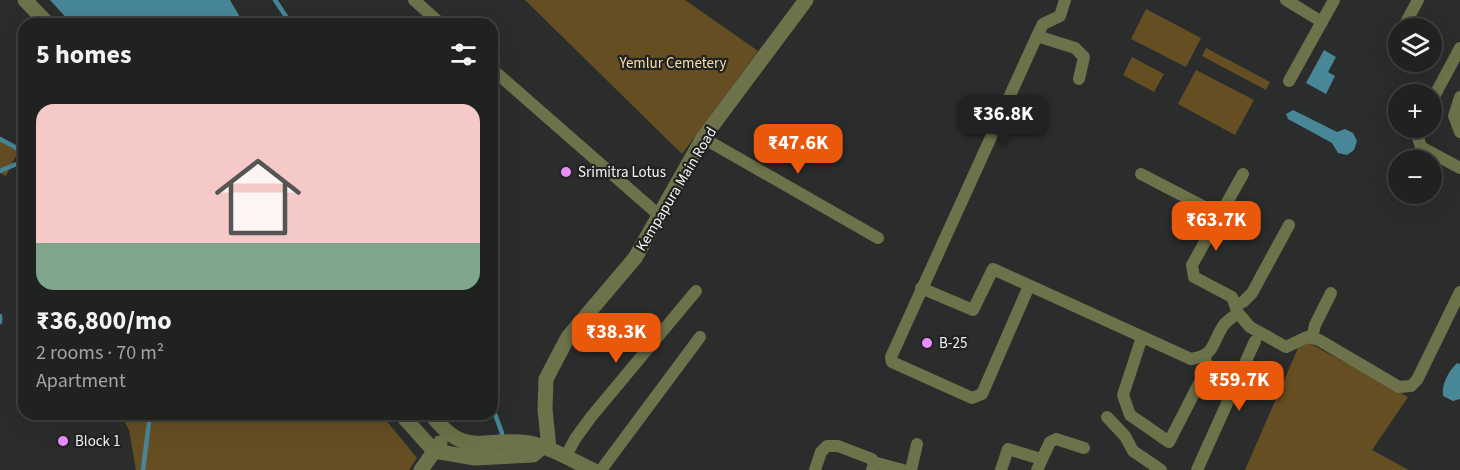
<!DOCTYPE html>
<html lang="en">
<head>
<meta charset="utf-8">
<style>
	body { margin:0; font-family:"Source Sans 3",sans-serif; background:#282a29; color:#f1f3f6; height:100vh; display:flex; flex-direction:column; font-size:22px; white-space:nowrap }
	* { box-sizing:border-box; margin:0 }
	p { font-size:20px; color:#a2a4a5 }
	.icon { flex:none; width:33px; height:33px; fill:none; stroke:currentColor; stroke-width:2; stroke-linecap:round; stroke-linejoin:round }
	.map { position:relative; flex:1; overflow:hidden }
	.panel { position:absolute; left:18px; top:18px; width:480px; height:402px; display:flex; flex-direction:column; background:#202220; border-radius:18px; box-shadow:0 6px 24px #0002,0 0 0 2px #3d3f3e }
	.panel>* { flex:none }
	.controls { position:absolute; left:1388px; top:18px; display:grid; gap:12px }
	.controls a { display:grid; place-items:center; width:54px; height:54px; border-radius:50%; background:#202220; box-shadow:0 6px 24px #0002,0 0 0 2px #3d3f3e; font-size:30px }
	.price { position:absolute; translate:-50% -51px; padding:0 14px; border-radius:12px; background:#ea580c; color:#fff; font-size:20px; line-height:39px; filter:drop-shadow(0 2px 3px #0008) }
	.price::after { content:''; position:absolute; left:50%; top:36px; width:18px; height:14px; margin-left:-9px; background:inherit; clip-path:polygon(0 0,100% 0,50% 100%) }
	.price.current { background:#222; color:#fff }
	ul { padding:0; list-style:none }
	li { display:grid; align-content:center; gap:12px; height:318px; padding:0 18px }
	li span { display:grid; place-items:center; height:186px; border-radius:18px; color:#555 }
	li>.icon { margin-inline-start:auto }
	span .icon { width:108px; height:108px; fill:#fffc; stroke-width:1 }
	li b { font-size:26px }
	h2 { display:flex; justify-content:space-between; align-items:center; height:72px; padding:0 18px; font-size:26px }
	.map>svg:first-child { display:block }
	.green { fill:#664e23 }
	.water { fill:#478798 }
	.lines { fill:none; stroke-linecap:round; stroke-linejoin:round }
	.stream { stroke:#478798; stroke-width:4.5 }
	.minor { stroke:#6d724a; stroke-width:12 }
	.tertiary { stroke:#6d724a; stroke-width:15 }
	.poi-dot { fill:#e88eff; stroke:#212321; stroke-width:2 }
	.labels { text-anchor:middle; stroke-width:4.5; stroke-linejoin:round; paint-order:stroke }
	.park-label { font-size:15px; fill:#fedda5; stroke:#212321 }
	.poi-label { font-size:15px; fill:#f3f5f3; stroke:#212321; text-anchor:start }
	.street-label { font-size:15px; fill:#f3f5f3; stroke:#212321 }
</style>
</head>
<body>
<div class="map">
<svg width="1460" height="470" viewBox="0 0 1460 470">
	<rect width="100%" height="100%" fill="#2a2d2b"/>
	<g class="green">
		<polygon points="525,0 685,0 758,51 682,154"/>
		<polygon points="1146,9 1201,38 1186,67 1131,39"/>
		<polygon points="1206,48 1270,82 1266,90 1202,56"/>
		<polygon points="1132,57 1164,74 1154,92 1123,75"/>
		<polygon points="1196,70 1254,100 1235,135 1178,104"/>
		<polygon points="0,137 19,150 6,176 0,173"/>
		<polygon points="1302,339 1408,397 1372,450 1409,470 1245,470"/>
		<polygon points="120,414 381,414 417,458 409,470 136,470 129,430"/>
	</g>
	<g class="water">
		<polygon points="50,0 230,0 244,24 72,24"/>
		<polygon points="1324,50 1336,57 1328,72 1335,76 1326,94 1306,83"/>
		<polygon points="1293,110 1337,132 1345,129 1353,133 1357,141 1354,150 1347,155 1338,153 1332,143 1288,119 1286,114"/>
		<path d="M1457 363 1460 364V399L1453 401 1443 396C1441 384 1449 371 1457 363Z"/>
	</g>
	<g class="lines">
		<g class="stream">
			<polyline points="275,0 291,24"/>
			<polyline points="0,139 24,152"/>
			<polyline points="0,171 24,161"/>
			<polyline points="0,316 0,322"/>
			<polyline points="492,406 502,433 501,441"/>
			<polyline points="143,470 150,414"/>
		</g>
		<g class="minor">
			<polyline points="414,0 441,24"/>
			<polyline points="1286,0 1322,22"/>
			<polyline points="1403,28 1418,0"/>
			<polyline points="1037,36 1075,48 1084,57 1079,79"/>
			<polyline points="1396,41 1398,37"/>
			<polyline points="492,69 660,216"/>
			<polyline points="1289,81 1334,0"/>
			<polyline points="1460,97 1454,116 1460,132"/>
			<polyline points="1431,102 1460,48"/>
			<polyline points="1418,128 1416,131 1421,147 1460,168"/>
			<polyline points="703,138 878,238"/>
			<polyline points="1141,174 1220,215"/>
			<polyline points="1029,286 982,394 972,398 892,362 891,357 1037,36 1043,24 1060,16 1065,0"/>
			<path d="M921 288 973 310 993 269 1191 359C1216 355 1211 344 1223 326 1226 321 1233 317 1238 313L1250 327 1286 347 1307 337 1319 340 1399 387 1411 386 1417 380 1460 292"/>
			<polyline points="1235,305 1243,302 1252,293 1289,225"/>
			<polyline points="1238,313 1232,297 1194,277 1192,265 1243,174"/>
			<polyline points="1142,337 1123,395 1130,415 1169,442 1207,368 1205,357"/>
			<polyline points="1312,338 1315,325 1331,293"/>
			<polyline points="1107,417 1125,436 1133,451 1161,470"/>
			<polyline points="565,458 575,439 591,417 696,291"/>
			<polyline points="873,462 903,470"/>
			<polyline points="601,470 700,337"/>
			<polyline points="815,470 821,452 827,446 838,446 872,459 874,465 872,470"/>
			<polyline points="911,470 917,444"/>
			<polyline points="1001,470 1008,449 1041,459"/>
			<polyline points="1037,470 1050,442 1056,439 1084,448"/>
			<polyline points="1197,470 1255,341"/>
		</g>
		<g class="tertiary">
			<polyline points="25,0 48,24"/>
			<polyline points="401,414 434,451 475,458 533,455 541,448"/>
			<path d="M431 414C466 460 482 436 530 443 551 447 573 461 593 470"/>
			<polyline points="549,449 545,409 546,379 568,337 635,258 703,138 806,0"/>
			<polyline points="421,470 440,443"/>
		</g>
	</g>
	<g class="poi-dot">
		<circle cx="566" cy="172" r="6"/>
		<circle cx="927" cy="343" r="6"/>
		<circle cx="63" cy="441" r="6"/>
	</g>
	<g class="labels">
		<g class="park-label">
			<text x="673" y="68">Yemlur Cemetery</text>
		</g>
		<g class="poi-label">
			<text x="578" y="177">Srimitra Lotus</text>
			<text x="939" y="348">B-25</text>
			<text x="75" y="446">Block 1</text>
		</g>
		<g class="street-label">
			<text transform="translate(676 189) rotate(-59)" y="5">Kempapura Main Road</text>
		</g>
	</g>
</svg>
<div class="controls">
<a><svg class="icon" aria-label="layers" viewBox="0 0 24 24"><path d="M12 4l9 5-9 5-9-5zM3 14l9 5 9-5"/></svg></a>
<a>+</a>
<a>−</a>
</div>
<b class="price current" style="left:1003px;top:146px">₹36.8K</b>
<b class="price" style="left:798px;top:175px">₹47.6K</b>
<b class="price" style="left:1216px;top:252px">₹63.7K</b>
<b class="price" style="left:616px;top:364px">₹38.3K</b>
<b class="price" style="left:1239px;top:412px">₹59.7K</b>
<section class="panel">
<h2>5 homes<svg class="icon" aria-label="filters" viewBox="0 0 24 24"><path d="M4 7h16M4 17h16"/><circle cx="9" cy="7" r="2"/><circle cx="15" cy="17" r="2"/></svg></h2>
<ul>
<li><span style="background:linear-gradient(#f6c9c9 75%,#7fa58c 0)"><svg class="icon" aria-label="home" viewBox="0 0 24 24"><path d="M3 11l9-7 9 7M6 9v11h12V9"/></svg></span><div><b>₹36,800/mo</b><p>2 rooms · 70 m²</p><p>Apartment</p></div></li>
</ul>
</section>
</div>
</body>
</html>
